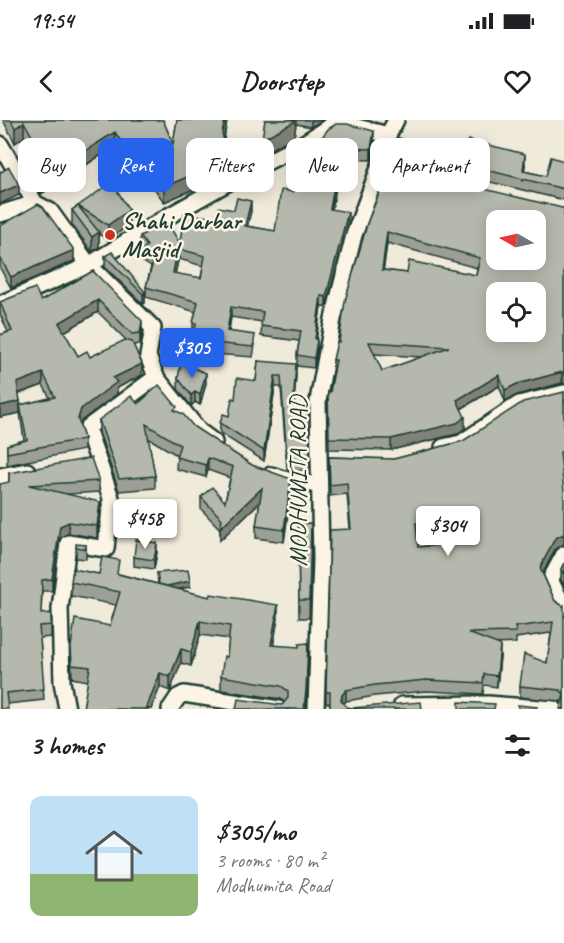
<!DOCTYPE html>
<html lang="en">
<head>
<meta charset="utf-8">
<style>
	body { margin:0; font-family:Caveat,sans-serif; background:#f2f2f2; color:#202124; height:100vh; display:flex; flex-direction:column; font-size:22px; white-space:nowrap }
	* { box-sizing:border-box; margin:0 }
	p { font-size:20px; color:#757577 }
	.icon { flex:none; width:33px; height:33px; fill:none; stroke:currentColor; stroke-width:2; stroke-linecap:round; stroke-linejoin:round }
	.map { position:relative; height:589px; overflow:hidden }
	.sheet { display:flex; flex-direction:column; background:#fff; flex:1 }
	.sheet>* { flex:none }
	.hud { position:absolute; left:18px; top:18px; width:528px; height:54px; display:flex; gap:12px }
	.needle { width:39px; rotate:279deg }
	.tools { position:absolute; left:486px; top:90px; display:grid; gap:12px }
	.tools a { display:grid; place-items:center; width:60px; height:60px; border-radius:12px; background:#fff; box-shadow:0 3px 15px #0003; font-size:30px }
	.price { position:absolute; translate:-50% -51px; padding:0 14px; border-radius:6px; background:#fff; color:#222; font-size:20px; line-height:39px; filter:drop-shadow(0 2px 3px #0008) }
	.price::after { content:''; position:absolute; left:50%; top:36px; width:18px; height:14px; margin-left:-9px; background:inherit; clip-path:polygon(0 0,100% 0,50% 100%) }
	.price.current { background:#2563eb; color:#fff }
	ul { padding:0; list-style:none }
	li { display:flex; align-items:center; gap:18px; height:150px; padding:0 30px }
	li span { display:grid; place-items:center; flex:none; width:168px; height:120px; border-radius:12px; color:#555 }
	li>.icon { margin-inline-start:auto }
	span .icon { width:72px; height:72px; fill:#fffc; stroke-width:1 }
	li b { font-size:26px }
	h2 { display:flex; justify-content:space-between; align-items:center; height:72px; padding:0 30px; font-size:26px }
	.tag { padding:0 21px; border-radius:12px; background:#fff; box-shadow:0 3px 15px #0003; font-size:21px; line-height:54px }
	.tag.current { background:#2563eb; color:#fff }
	.status { display:flex; justify-content:space-between; align-items:center; height:42px; padding:0 30px; background:#fff; direction:ltr }
	.status svg { height:16px; fill:currentColor }
	header { display:flex; justify-content:space-between; align-items:center; height:78px; padding:0 30px; background:#fff; font-size:27px; font-weight:600 }
	.map>svg:first-child { display:block }
	.lines { fill:none; stroke-linecap:round; stroke-linejoin:round }
	.street-casing { stroke:#1f3d34; stroke-width:20 }
	.street { stroke:#fcf5e5; stroke-width:15 }
	.wall { fill:#9c9f95; stroke:#1f3d34; stroke-width:1.5; fill-rule:evenodd }
	.shaded-wall { fill:#7f8279; stroke:#1f3d34; stroke-width:1.5 }
	.building { fill:#b5b9ad; stroke:#1f3d34; stroke-width:1.5; fill-rule:evenodd }
	.poi-dot { fill:#c8321e; stroke:#fcf5e5; stroke-width:2 }
	.labels { text-anchor:middle; stroke-width:5; stroke-linejoin:round; paint-order:stroke }
	.poi-label { font-size:24px; font-weight:bold; fill:#1f3d34; stroke:#fcf5e5; text-anchor:start }
	.street-label { font-size:24px; fill:#1f3d34; stroke:#fcf5e5 }
</style>
</head>
<body>
<div class="status"><b>19:54</b><svg viewBox="0 0 49 12"><path d="M0 12V9h3v3zM5 12V6h3v6zM10 12V3h3v9zM15 12V0h3v12zM26 1h20v11H26zM47 4h2v5h-2z"/></svg></div>
<header><svg class="icon" aria-label="back" viewBox="0 0 24 24"><path d="M15 5l-7 7 7 7"/></svg>Doorstep<svg class="icon" aria-label="heart" viewBox="0 0 24 24"><path d="M12 20l-8-8c-3-5 5-10 8-4 3-6 11-1 8 4z"/></svg></header>
<div class="map">
<svg width="564" height="589" viewBox="0 0 564 589">
	<rect width="100%" height="100%" fill="#efeada"/>
	<filter id="ink" filterUnits="userSpaceOnUse"><feTurbulence type="fractalNoise" baseFrequency=".0167" numOctaves="2"/><feDisplacementMap in="SourceGraphic" scale="12" xChannelSelector="R" yChannelSelector="G"/><feConvolveMatrix kernelMatrix="1 2 1 2 8 2 1 2 1" color-interpolation-filters="sRGB"/></filter>
	<g filter="url(#ink)">
		<g class="lines">
			<g class="street-casing">
				<g id="street">
					<polyline points="0,24 35,83 50,91 89,145 153,208 148,236 156,257 199,311 214,322"/>
					<polyline points="0,94 35,83"/>
					<polyline points="0,184 89,145 165,98 238,57 304,23 333,4 349,5 388,15"/>
					<polyline points="443,327 461,323 519,284 564,273"/>
					<polyline points="271,355 290,361 319,365"/>
					<polyline points="0,356 27,351"/>
					<polyline points="564,434 550,460 564,487"/>
					<polyline points="402,585 488,584 554,589"/>
					<polyline points="67,589 62,562 60,489 68,423 106,429 111,378 87,308 156,257"/>
					<polyline points="170,589 178,577 184,574 279,589"/>
					<polyline points="316,589 321,439 318,281 333,199 354,115 380,45 386,19 396,0"/>
				</g>
			</g>
			<use href="#street" class="street"/>
		</g>
		<g class="wall">
			<polygon points="3,0 163,0 173,24 177,0 227,0 224,20 228,52 201,66 164,82 140,48 131,53 115,26 41,74 29,54 29,39 35,36 24,17 15,23"/>
			<polygon points="265,0 323,0 311,7 296,4 294,17 262,34"/>
			<path d="M374 21 371 40 341 39 332 89 348 102 326 187 321 186 316 219 317 230 314 248 297 246V235L299 221 261 216 262 202 231 197 229 211 255 225 253 237 213 234V240L193 237 195 213H193V203L196 192 146 177V167L151 147 142 141V130L140 127V116L179 122 215 98 234 90 251 91 247 106 275 111 311 32ZM179 136V139L203 146 201 158 175 154Z"/>
			<polygon points="396,28 525,45 524,51 546,56 564,41 564,80 396,39"/>
			<polygon points="78,86 129,105 108,120 99,114 99,127 92,132 72,105 72,90"/>
			<path d="M562 88H564V264L562 263 517 275 505 281 499 266 461 289 465 308 457 314 391 330 329 329 328 272H330L334 251H333V240L368 101ZM387 123 477 148 476 155 407 153 383 150ZM374 234 422 237 382 251Z"/>
			<polygon points="0,106 74,141 11,168 0,148"/>
			<polygon points="105,136 145,172 145,183 143,184 105,147"/>
			<path d="M93 151 142 212 140 224 133 225 142 255 117 268V274L81 301 80 305 84 319V330L7 345V325L24 320 20 293 0 297V215L8 212 0 194V182L41 181ZM98 192 127 221 90 237 78 236 64 212ZM43 265 50 278 20 285 19 274Z"/>
			<polygon points="258,241 296,255 294,280 295,296 309,296 310,350 292,351 287,349 281,267 275,267 264,341 220,313 220,303 229,296 235,279 256,261"/>
			<polygon points="178,258 206,263 200,285 195,282 191,286 178,269"/>
			<path d="M564 272V343H561L555 429 543 454 555 481 563 486 564 589 562 583 560 581 520 577V566L547 543 551 513 516 518V523L496 524 500 536 497 567 484 565 483 574 426 571 375 576 346 581 330 589V583H326V572L350 409 347 374 330 376 329 337 394 339 463 321ZM447 411 454 424 418 427 417 414Z"/>
			<polygon points="138,284 177,291 194,307 291,371 284,422 256,418 256,406 260,382 220,420 220,409 201,389 201,377 225,382 230,358 208,350 206,357 176,349 177,335 148,318 155,356 155,368 119,371 99,312 99,300"/>
			<polygon points="9,353 99,361 99,372 68,374 100,393 97,418 69,413 60,418 52,471 42,471 41,494 51,505 51,517 40,518 44,580 7,584 0,589"/>
			<polygon points="123,398 120,412 118,411 118,406"/>
			<polygon points="311,403 309,498 299,498 298,404"/>
			<polygon points="86,425 86,439 76,438 76,427"/>
			<polygon points="157,432 154,449 134,446 134,437"/>
			<polygon points="564,443 564,466 561,460 561,449"/>
			<polygon points="157,453 190,467 178,469 278,498 273,525 308,537 306,589 236,589 282,585 284,582 281,579 221,570 221,556 227,537 229,519 200,515 191,546 181,543 170,571 160,567 151,589 83,589 88,561 72,558 71,527 110,506 116,485 71,476 71,462 99,454 119,454 158,464"/>
		</g>
		<g class="shaded-wall">
			<polygon points="225,0 227,0 222,28 222,13"/>
			<polygon points="294,0 296,0 296,4 294,17 262,34 262,19"/>
			<polygon points="311,0 323,0 311,7"/>
			<polygon points="24,2 24,17 15,23 15,8"/>
			<polygon points="374,11 374,21 371,40 371,29"/>
			<polygon points="115,12 115,26 41,74 41,59"/>
			<polygon points="341,28 341,39 330,99 330,89"/>
			<polygon points="140,33 140,48 131,53 131,38"/>
			<polygon points="525,34 525,45 523,62 523,51"/>
			<polygon points="228,37 228,52 201,66 164,82 164,67"/>
			<polygon points="19,65 19,75 0,84 0,73"/>
			<polygon points="251,81 251,91 245,116 245,106"/>
			<polygon points="129,90 129,105 108,120 108,105"/>
			<polygon points="348,92 348,102 326,187 326,177"/>
			<polygon points="99,112 99,127 92,132 92,117"/>
			<polygon points="387,112 387,123 382,161 382,150"/>
			<polygon points="179,122 179,136 173,164 173,153"/>
			<polygon points="74,130 74,141 11,168 11,157"/>
			<polygon points="145,172 145,183 143,184 143,174"/>
			<polygon points="321,176 321,186 315,230 315,219"/>
			<polygon points="98,180 98,192 59,215 59,203"/>
			<polygon points="231,187 231,197 227,221 227,211"/>
			<polygon points="142,201 142,212 140,224 140,213"/>
			<polygon points="317,220 317,230 314,248 314,238"/>
			<polygon points="142,244 142,255 117,268 117,274 81,301 78,310 78,299 81,289 113,258"/>
			<polygon points="296,244 296,255 294,283 294,273"/>
			<polygon points="562,252 562,263 517,275 505,281 505,270 517,264"/>
			<polygon points="43,253 43,265 17,274 17,263"/>
			<polygon points="206,253 206,263 200,285 200,275"/>
			<polygon points="499,255 499,266 457,291 457,280"/>
			<polygon points="275,256 275,267 264,341 264,331"/>
			<polygon points="195,272 195,282 191,286 191,275"/>
			<polygon points="20,281 20,293 0,297 0,286"/>
			<polygon points="465,297 465,308 457,314 391,330 391,319"/>
			<polygon points="208,338 208,350 206,357 206,345"/>
			<polygon points="291,359 291,371 284,422 284,410"/>
			<polygon points="262,368 262,380 220,420 220,408"/>
			<polygon points="100,382 100,393 97,418 97,406"/>
			<polygon points="69,402 69,413 60,418 52,471 52,459 60,406"/>
			<polygon points="564,414 564,424 555,429 540,459 540,448 555,418"/>
			<polygon points="157,423 157,432 154,449 154,440"/>
			<polygon points="190,461 190,467 159,473 159,468"/>
			<polygon points="278,485 278,498 271,539 271,525"/>
			<polygon points="200,501 200,515 191,546 191,532"/>
			<polygon points="308,523 306,583 306,589 304,589"/>
			<polygon points="500,525 500,536 497,567 497,556"/>
			<polygon points="181,529 181,543 170,571 170,557"/>
			<polygon points="160,553 160,567 151,589 146,589"/>
			<polygon points="346,570 346,581 342,586 342,575"/>
		</g>
		<g class="building">
			<polygon points="11,0 163,0 173,24 177,0 225,0 222,13 228,37 201,51 164,67 140,33 131,38 115,12 41,59 29,39 41,32 24,2 15,8"/>
			<polygon points="265,0 294,0 294,2 262,19"/>
			<polygon points="336,4 347,4 374,11 371,29 341,28 330,89 348,92 326,177 321,176 315,219 317,220 314,238 297,235 301,211 261,206 263,192 231,187 227,211 255,215 253,227 213,223 213,229 193,227 196,203 193,203 198,182 146,167 154,139 142,131 147,126 140,116 167,102 179,122 173,153 201,158 205,136 179,129 184,93 215,98 219,87 234,90 237,78 251,81 245,106 275,111 281,70 293,72 300,30 311,32 328,9"/>
			<polygon points="399,18 432,28 432,32 465,37 468,20 525,34 523,51 546,56 551,37 564,41 564,69 396,28"/>
			<path d="M390 46 562 88H564V253L562 252 517 264 505 270 499 255 457 280 465 297 457 303 391 319 329 318 328 272H330L336 240H333L337 222H339L345 181 368 101ZM496 100H536V140H496ZM387 112 480 138 476 155 409 141 407 153 382 150ZM496 172H536V212H496ZM369 222 449 227 382 251Z"/>
			<polygon points="9,47 19,65 0,73 0,51 1,52"/>
			<polygon points="112,62 129,90 108,105 78,86"/>
			<polygon points="38,84 43,87 74,130 11,157 0,137 0,106"/>
			<polygon points="78,86 99,112 92,117 72,90"/>
			<polygon points="112,132 145,172 143,174 105,136"/>
			<polygon points="93,151 142,201 140,213 132,214 98,180 59,203 78,236 87,231 90,237 125,220 132,222 142,244 113,258 117,262 81,289 78,299 84,319 7,333 7,325 27,320 20,285 55,277 43,253 17,263 20,281 0,286 0,215 12,211 0,182 35,168 41,181"/>
			<polygon points="258,241 296,244 294,273 295,296 309,296 310,340 292,341 287,339 281,256 275,256 264,331 220,303 223,294 229,296 232,278 235,279 237,258 256,261"/>
			<polygon points="181,243 206,253 200,275 195,272 191,275 178,258"/>
			<polygon points="159,265 177,287 174,290 183,294 194,307 252,345 291,359 284,410 256,406 262,368 220,408 222,399 201,377 212,367 225,382 233,347 208,338 206,345 176,337 180,325 146,304 155,356 119,359 99,300 131,276 138,284"/>
			<path d="M564 272V332H560L564 372V414L555 418 540 448 555 481 563 486 564 485V574L560 570 520 566 524 534 547 543 553 502 515 507 516 512 468 513 500 525 497 556 484 554 483 563 426 560 375 565 346 570 342 575 341 580 347 587 352 588 421 582 422 589H330V572H326L330 410 351 409 347 363 330 365 329 337 394 339 463 321 523 282ZM447 400 460 423 418 427 416 403Z"/>
			<polygon points="91,338 99,361 29,365 100,382 97,406 69,402 60,406 52,459 42,460 41,494 51,493 51,505 39,506 44,569 6,573 8,589 0,589 0,364 9,362 9,353"/>
			<polygon points="119,392 123,393 120,406 118,406"/>
			<polygon points="311,403 309,480 299,480 298,404"/>
			<polygon points="136,420 157,423 154,440 134,437"/>
			<polygon points="76,424 86,425 86,429 76,427"/>
			<polygon points="102,437 119,440 117,454 210,477 211,474 278,485 271,525 299,527 299,524 308,523 306,570 304,589 236,589 238,579 282,585 288,578 288,571 281,566 221,556 224,536 227,537 230,506 200,501 191,532 181,529 170,557 160,553 146,589 83,589 90,547 72,545 71,527 75,499 110,506 120,472 71,462 73,449 99,454"/>
			<polygon points="564,443 564,455 561,449"/>
			<polygon points="188,450 190,461 167,466 159,464 157,453"/>
			<polygon points="564,575 564,589 560,589"/>
			<polygon points="459,582 495,584 494,589 459,589"/>
			<polygon points="518,585 537,587 536,589 518,589"/>
		</g>
	</g>
	<circle class="poi-dot" cx="110" cy="115" r="6"/>
	<g class="labels">
		<g class="poi-label">
			<text x="122" y="109">Shahi Darbar<tspan x="122" dy="28">Masjid</tspan></text>
		</g>
		<g class="street-label">
			<text transform="translate(298 361) rotate(-90)" y="8">MODHUMITA ROAD</text>
		</g>
	</g>
</svg>
<div class="tools">
<a><svg class="needle" viewBox="-14 -14 28 28"><path d="M0-13l5 13h-10z" fill="#e53935"/><path d="M0 13l5-13h-10z" fill="#757577"/></svg></a>
<a><svg class="icon" aria-label="locate" viewBox="0 0 24 24"><circle cx="12" cy="12" r="6"/><path d="M12 2v4M12 18v4M2 12h4M18 12h4"/></svg></a>
</div>
<b class="price current" style="left:192px;top:259px">$305</b>
<b class="price" style="left:145px;top:430px">$458</b>
<b class="price" style="left:448px;top:437px">$304</b>
<div class="hud">
<a class="tag">Buy</a>
<a class="tag current">Rent</a>
<a class="tag">Filters</a>
<a class="tag">New</a>
<a class="tag">Apartment</a>
</div>
</div>
<section class="sheet">
<h2>3 homes<svg class="icon" aria-label="filters" viewBox="0 0 24 24"><path d="M4 7h16M4 17h16"/><circle cx="9" cy="7" r="2"/><circle cx="15" cy="17" r="2"/></svg></h2>
<ul>
<li><span style="background:linear-gradient(#bfe0f5 65%,#8fb573 0)"><svg class="icon" aria-label="home" viewBox="0 0 24 24"><path d="M3 11l9-7 9 7M6 9v11h12V9"/></svg></span><div><b>$305/mo</b><p>3 rooms · 80 m²</p><p>Modhumita Road</p></div></li>
</ul>
</section>
</body>
</html>
